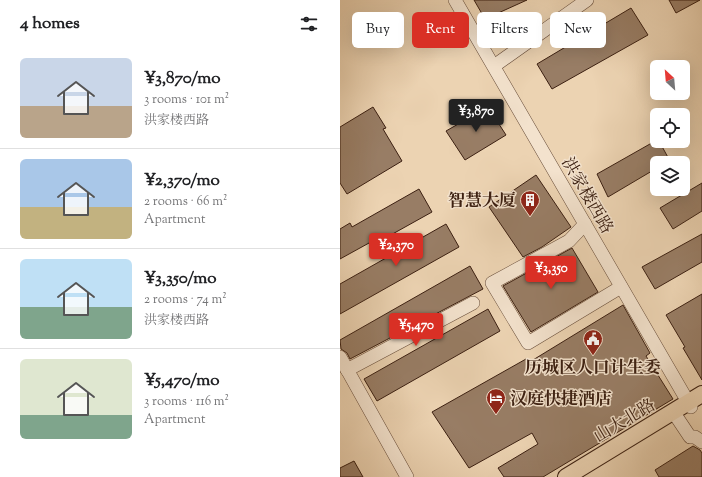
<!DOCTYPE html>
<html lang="en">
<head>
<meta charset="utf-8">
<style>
	body { margin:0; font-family:"Sorts Mill Goudy","Noto Serif SC",serif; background:#f6f6f6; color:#202124; height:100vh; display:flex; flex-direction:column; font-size:15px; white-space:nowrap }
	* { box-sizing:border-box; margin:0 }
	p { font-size:13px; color:#757577 }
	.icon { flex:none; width:22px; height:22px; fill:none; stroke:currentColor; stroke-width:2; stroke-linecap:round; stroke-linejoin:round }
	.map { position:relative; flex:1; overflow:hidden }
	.side { display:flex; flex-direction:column; background:#fff; width:340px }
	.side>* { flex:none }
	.guide { position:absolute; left:12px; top:12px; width:290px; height:36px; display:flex; gap:8px }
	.needle { width:26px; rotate:334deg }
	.fabs { position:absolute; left:310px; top:60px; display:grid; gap:8px }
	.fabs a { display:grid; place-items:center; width:40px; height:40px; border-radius:6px; background:#fff; box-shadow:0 4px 16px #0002; font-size:20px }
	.price { position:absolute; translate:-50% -34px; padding:0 9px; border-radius:4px; background:#d93025; color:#fff; font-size:13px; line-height:26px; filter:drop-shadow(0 1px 2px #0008) }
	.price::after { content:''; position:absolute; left:50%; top:24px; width:12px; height:9px; margin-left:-6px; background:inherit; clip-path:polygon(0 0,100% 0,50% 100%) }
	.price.selected { background:#222; color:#fff }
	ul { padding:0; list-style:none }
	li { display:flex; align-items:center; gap:12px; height:100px; padding:0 20px }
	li+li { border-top:1px solid #e0e0e0 }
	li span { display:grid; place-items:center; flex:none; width:112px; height:80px; border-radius:6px; color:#555 }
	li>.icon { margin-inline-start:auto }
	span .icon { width:48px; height:48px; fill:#fffc; stroke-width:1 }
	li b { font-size:17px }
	h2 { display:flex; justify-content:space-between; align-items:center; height:48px; padding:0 20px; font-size:17px }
	.chip { padding:0 14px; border-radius:6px; background:#fff; box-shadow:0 4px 16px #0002; font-size:14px; line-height:36px }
	.chip.selected { background:#d93025; color:#fff }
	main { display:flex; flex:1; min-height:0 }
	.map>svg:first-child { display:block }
	.building { fill:#987d65; stroke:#3c2012 }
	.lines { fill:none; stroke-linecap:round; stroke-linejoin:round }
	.minor-casing { stroke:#684d3a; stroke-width:14 }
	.major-casing { stroke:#3c2012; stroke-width:18 }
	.minor { stroke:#f3e2cd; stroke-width:13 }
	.major { stroke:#ecd3b2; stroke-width:16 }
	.labels { text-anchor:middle; stroke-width:3; stroke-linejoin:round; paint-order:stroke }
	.street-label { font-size:17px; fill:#3c2012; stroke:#f3e2cd }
	.poi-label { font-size:17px; font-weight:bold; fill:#3c2012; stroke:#f3e2cd; text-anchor:end }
</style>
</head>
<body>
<main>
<section class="side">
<h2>4 homes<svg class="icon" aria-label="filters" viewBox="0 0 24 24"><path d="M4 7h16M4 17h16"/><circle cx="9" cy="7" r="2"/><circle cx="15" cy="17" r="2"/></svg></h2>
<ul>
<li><span style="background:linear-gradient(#c9d6e8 60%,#b9a48a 0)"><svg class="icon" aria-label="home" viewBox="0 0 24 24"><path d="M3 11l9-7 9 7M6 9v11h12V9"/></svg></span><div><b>¥3,870/mo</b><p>3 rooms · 101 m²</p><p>洪家楼西路</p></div></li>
<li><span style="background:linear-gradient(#a9c7e8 60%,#c2b280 0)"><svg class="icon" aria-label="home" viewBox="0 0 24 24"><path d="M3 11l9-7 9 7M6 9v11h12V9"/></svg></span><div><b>¥2,370/mo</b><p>2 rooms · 66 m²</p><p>Apartment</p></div></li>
<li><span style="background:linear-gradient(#bfe0f5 60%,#7fa58c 0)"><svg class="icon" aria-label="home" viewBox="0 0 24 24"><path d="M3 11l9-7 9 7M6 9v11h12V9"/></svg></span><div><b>¥3,350/mo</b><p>2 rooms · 74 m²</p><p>洪家楼西路</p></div></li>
<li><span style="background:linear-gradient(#dfe7d0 70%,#7fa58c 0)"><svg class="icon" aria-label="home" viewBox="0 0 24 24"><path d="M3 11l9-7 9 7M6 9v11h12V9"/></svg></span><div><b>¥5,470/mo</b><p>3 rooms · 116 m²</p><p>Apartment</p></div></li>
</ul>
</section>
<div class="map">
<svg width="362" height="477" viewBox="0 0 362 477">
	<rect width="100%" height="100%" fill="#ecd3b2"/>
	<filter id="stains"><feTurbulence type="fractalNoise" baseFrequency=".005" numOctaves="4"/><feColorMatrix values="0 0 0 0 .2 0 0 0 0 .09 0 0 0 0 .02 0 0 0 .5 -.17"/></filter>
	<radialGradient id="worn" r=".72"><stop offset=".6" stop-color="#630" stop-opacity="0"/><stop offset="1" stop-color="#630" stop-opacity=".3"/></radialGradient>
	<g class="building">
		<polygon points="134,0 187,0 145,19"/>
		<polygon points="329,0 360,0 336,13"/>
		<polygon points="291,8 308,35 212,89 197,64"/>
		<polygon points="33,107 46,128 43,129 62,161 7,194 0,183 0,127"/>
		<polygon points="148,107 166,135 125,160 106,131"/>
		<polygon points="317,140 317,141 319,141 330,161 326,163 317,163 317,168 268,197 257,174"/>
		<polygon points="196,175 231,227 202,247 183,257 149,207"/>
		<polygon points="362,183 362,211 333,229 320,208"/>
		<polygon points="79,189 92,212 31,246 29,243 0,259 0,229 10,223 12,227"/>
		<polygon points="106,224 119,247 0,314 0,284"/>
		<polygon points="362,234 362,262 315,289 302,267"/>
		<polygon points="232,248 258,292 191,332 163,286"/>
		<polygon points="130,266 143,289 10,359 7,353 1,349 0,340"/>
		<polygon points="362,294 362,380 343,348 345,347 326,315"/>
		<polygon points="283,305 310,353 306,356 333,399 203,477 164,477 158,468 198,444 192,433 129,468 92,412 186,359 188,363"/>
		<polygon points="148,309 160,331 37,401 24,379"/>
		<polygon points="353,446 360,450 362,453 362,477 319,477 315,470"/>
		<polygon points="14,461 23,477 0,477 0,468"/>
	</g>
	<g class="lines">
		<g class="minor-casing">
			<g id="minor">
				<polyline points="115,0 351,407"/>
				<polyline points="154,66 247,0"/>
				<polyline points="245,224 229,241 152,283 188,343 281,287"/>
				<polyline points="0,357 67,477"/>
				<polyline points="7,370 133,303"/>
				<polyline points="336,416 350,437 355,437 362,442"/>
			</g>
		</g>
		<g class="major-casing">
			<polyline id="major" points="226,477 362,394"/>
		</g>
		<use href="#minor" class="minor"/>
		<use href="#major" class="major"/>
	</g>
	<defs>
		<g id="building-pin" transform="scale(1)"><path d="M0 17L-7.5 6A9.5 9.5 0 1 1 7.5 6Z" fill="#8f2418" stroke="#f3e2cd"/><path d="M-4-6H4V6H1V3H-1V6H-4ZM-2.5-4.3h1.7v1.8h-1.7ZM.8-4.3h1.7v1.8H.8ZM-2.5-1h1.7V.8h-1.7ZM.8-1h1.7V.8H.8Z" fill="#fff"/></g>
		<g id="civic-pin" transform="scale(1)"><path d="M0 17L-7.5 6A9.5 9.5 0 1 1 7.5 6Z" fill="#8f2418" stroke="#f3e2cd"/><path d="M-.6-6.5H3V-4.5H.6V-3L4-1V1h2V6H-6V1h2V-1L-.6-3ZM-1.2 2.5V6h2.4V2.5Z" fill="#fff"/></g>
		<g id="hotel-pin" transform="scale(1)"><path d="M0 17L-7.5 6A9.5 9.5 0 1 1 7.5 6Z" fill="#8f2418" stroke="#f3e2cd"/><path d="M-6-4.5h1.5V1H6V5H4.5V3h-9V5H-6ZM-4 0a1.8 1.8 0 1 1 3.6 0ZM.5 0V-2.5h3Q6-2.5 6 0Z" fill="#fff"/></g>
	</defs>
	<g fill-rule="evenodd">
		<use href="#building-pin" x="190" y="200"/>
		<use href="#civic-pin" x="253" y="339"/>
		<use href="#hotel-pin" x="156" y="398"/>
	</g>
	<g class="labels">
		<g class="street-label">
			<text transform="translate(248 195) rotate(60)" y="6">洪家楼西路</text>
			<text transform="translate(284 420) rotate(-31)" y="6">山大北路</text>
		</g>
		<g class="poi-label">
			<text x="176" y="206">智慧大厦</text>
			<text x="253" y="373" text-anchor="middle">历城区人口计生委</text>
			<text x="170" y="404" text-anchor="start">汉庭快捷酒店</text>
		</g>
	</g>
	<rect width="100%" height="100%" filter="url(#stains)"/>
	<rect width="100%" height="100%" fill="url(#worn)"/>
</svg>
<div class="fabs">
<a><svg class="needle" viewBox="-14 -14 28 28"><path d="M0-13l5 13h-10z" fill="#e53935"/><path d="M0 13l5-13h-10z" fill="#757577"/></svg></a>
<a><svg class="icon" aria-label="locate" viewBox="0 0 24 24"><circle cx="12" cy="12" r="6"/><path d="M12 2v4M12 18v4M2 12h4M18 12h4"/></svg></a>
<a><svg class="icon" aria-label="layers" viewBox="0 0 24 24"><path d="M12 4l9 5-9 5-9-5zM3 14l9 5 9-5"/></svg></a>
</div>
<b class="price selected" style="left:136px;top:133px">¥3,870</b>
<b class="price" style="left:56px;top:267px">¥2,370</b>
<b class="price" style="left:211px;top:290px">¥3,350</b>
<b class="price" style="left:76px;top:347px">¥5,470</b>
<div class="guide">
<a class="chip">Buy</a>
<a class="chip selected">Rent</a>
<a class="chip">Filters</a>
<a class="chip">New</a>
</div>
</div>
</main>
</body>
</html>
